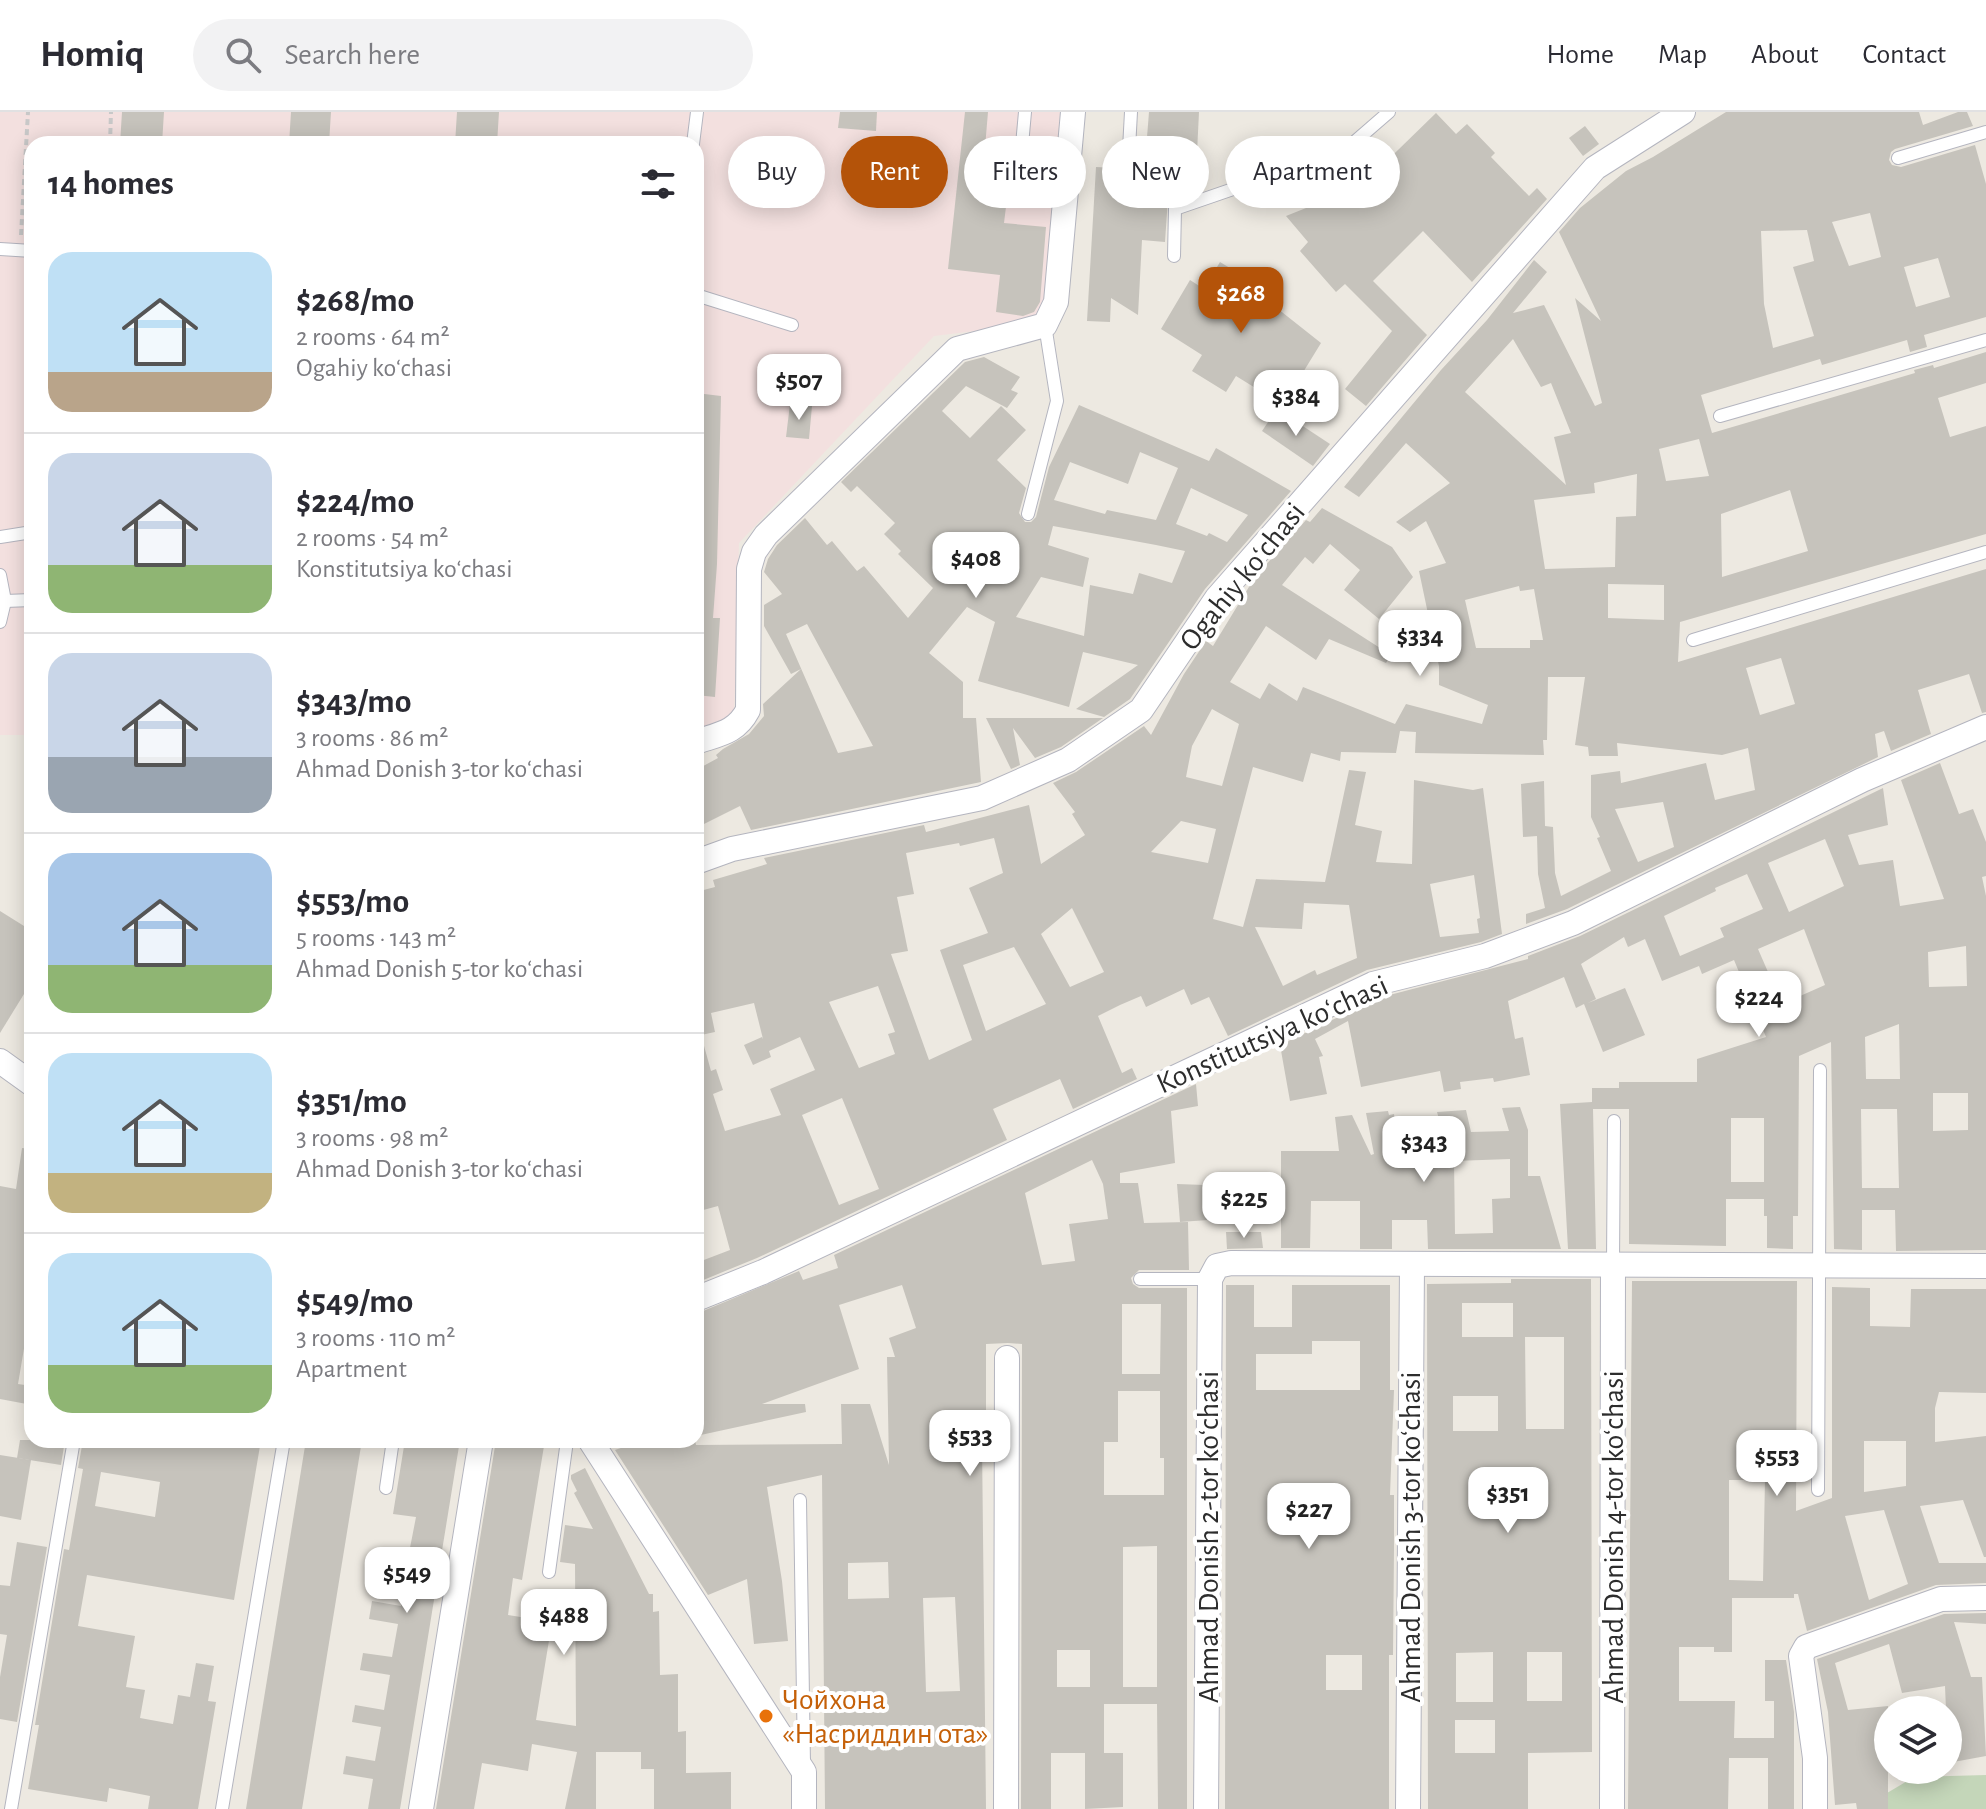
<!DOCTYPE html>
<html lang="en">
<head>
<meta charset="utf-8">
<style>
	body { margin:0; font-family:"Alegreya Sans",sans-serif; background:#f2f2f3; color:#2b2b33; height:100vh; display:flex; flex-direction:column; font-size:30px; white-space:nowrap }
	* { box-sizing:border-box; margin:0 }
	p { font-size:26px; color:#7c7c81 }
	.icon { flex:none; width:44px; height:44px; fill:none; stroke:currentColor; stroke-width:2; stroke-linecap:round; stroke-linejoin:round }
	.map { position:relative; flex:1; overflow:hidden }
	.side { position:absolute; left:24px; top:24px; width:680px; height:1312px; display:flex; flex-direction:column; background:#fff; border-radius:24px; box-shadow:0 4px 20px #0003 }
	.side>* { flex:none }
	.top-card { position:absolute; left:728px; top:24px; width:760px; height:72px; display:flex; gap:16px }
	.fabs { position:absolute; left:1874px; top:1584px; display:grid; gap:16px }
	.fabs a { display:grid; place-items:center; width:88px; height:88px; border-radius:50%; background:#fff; box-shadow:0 4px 20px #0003; font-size:40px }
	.price { position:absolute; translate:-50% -68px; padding:0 18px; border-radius:16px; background:#fff; color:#222; font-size:26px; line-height:52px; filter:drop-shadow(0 2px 4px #0008) }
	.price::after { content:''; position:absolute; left:50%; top:48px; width:24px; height:18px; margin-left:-12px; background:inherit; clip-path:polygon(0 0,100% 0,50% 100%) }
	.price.current { background:#b45309; color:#fff }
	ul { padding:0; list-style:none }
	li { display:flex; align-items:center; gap:24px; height:200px; padding:0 24px }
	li+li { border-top:2px solid #e1e1e2 }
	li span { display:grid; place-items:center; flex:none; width:224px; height:160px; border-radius:24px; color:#555 }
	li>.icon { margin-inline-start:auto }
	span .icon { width:96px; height:96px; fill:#fffc; stroke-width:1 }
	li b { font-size:34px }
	h2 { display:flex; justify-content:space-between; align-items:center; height:96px; padding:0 24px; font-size:34px }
	.chip { padding:0 28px; border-radius:36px; background:#fff; box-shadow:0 4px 20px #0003; font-size:28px; line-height:72px }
	.chip.current { background:#b45309; color:#fff }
	header { display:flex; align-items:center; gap:48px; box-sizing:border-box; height:112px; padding:0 40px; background:#fff; border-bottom:2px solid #e1e1e2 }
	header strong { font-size:38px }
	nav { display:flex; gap:44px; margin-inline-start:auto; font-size:28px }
	.search { width:560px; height:72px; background:#f2f2f3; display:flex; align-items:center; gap:20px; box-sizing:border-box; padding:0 28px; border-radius:44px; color:#7c7c81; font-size:30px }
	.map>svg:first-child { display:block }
	.medical { fill:#f3e0df }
	.cemetery { fill:#c4d6b9 }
	.building { fill:#c6c3bc; fill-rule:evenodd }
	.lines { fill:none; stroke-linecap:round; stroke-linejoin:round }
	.lane-casing { stroke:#b4b5bf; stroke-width:14 }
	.street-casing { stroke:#b4b5bf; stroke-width:26 }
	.path { stroke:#c8c8c8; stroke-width:4; stroke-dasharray:6 4; stroke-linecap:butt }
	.lane { stroke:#fff; stroke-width:12 }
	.street { stroke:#fff; stroke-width:24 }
	.food-dot { fill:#e8710a; stroke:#fff; stroke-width:3 }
	.labels { text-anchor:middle; stroke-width:8; stroke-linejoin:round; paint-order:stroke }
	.street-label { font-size:30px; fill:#2d2d2d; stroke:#fff }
	.food-label { font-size:30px; fill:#c56008; stroke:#fff; text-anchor:start }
</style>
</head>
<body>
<header>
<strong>Homiq</strong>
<div class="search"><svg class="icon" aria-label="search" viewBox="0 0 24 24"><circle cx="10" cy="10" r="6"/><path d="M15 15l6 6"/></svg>Search here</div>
<nav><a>Home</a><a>Map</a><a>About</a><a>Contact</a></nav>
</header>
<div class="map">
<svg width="1986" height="1697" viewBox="0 0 1986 1697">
	<rect width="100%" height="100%" fill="#ede9e1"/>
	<polygon class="medical" points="0,0 1060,0 1046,202 1025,213 934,224 739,431 734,609 696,622 696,32 32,32 32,623 0,623"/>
	<polygon class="cemetery" points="1986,1663 1986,1697 1878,1697 1877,1687 1914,1665"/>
	<g class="building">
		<polygon points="122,0 164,0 162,32 120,32"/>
		<polygon points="291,0 331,0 329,32 289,32"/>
		<polygon points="457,0 499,0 497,32 455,32"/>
		<polygon points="840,0 877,0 876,19 838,16"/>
		<polygon points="965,0 988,0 983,59 1010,62 1004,111 1046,115 1040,190 1034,200 1023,204 996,200 1000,163 948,157"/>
		<polygon points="1149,0 1199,0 1197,41 1146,38"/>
		<path d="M1726 0H1919L1923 13 1958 0H1967L1973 14 1895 37 1891 40 1889 48 1892 53 1901 55 1975 33 1986 72V205L1924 223 1927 235 1910 240 1907 228 1822 253 1820 247 1701 283 1712 321 1915 261 1914 258 1933 253 1934 256 1986 240V271L1938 286 1950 325 1986 314V422L1680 510 1678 550 1986 457V600L1982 601 1969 562 1918 578 1931 622 1891 639 1884 619 1875 622 1878 645 1567 797 1526 812V802L1545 796 1538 762 1537 724 1523 725 1521 672 1544 669 1545 714 1553 715 1555 761 1561 784 1611 759 1597 726 1600 725 1591 705V663L1620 659 1621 671 1706 651 1715 688 1755 678 1748 636 1722 643 1617 631 1618 644H1589L1588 635 1575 633 1585 565H1548L1547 628H1543L1544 643 1415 641 1416 620 1400 619 1396 641 1341 640 1340 649 1311 641 1303 670 1253 655 1213 807 1243 815 1256 767 1325 770 1349 658 1366 660 1355 713 1382 719 1376 750 1412 752 1414 668 1473 678 1483 676 1502 822 1481 830 1367 858 1228 924 1209 885 1191 893 1184 877 1146 895 1141 884 1120 893 1098 904 1122 961 1132 956 1137 967 1073 997 1060 967 993 997 1007 1028 757 1146 696 1171V1151L730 1138 718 1094 696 1100V780L715 775 713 768 767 752 764 746 924 713 926 720 1029 693 1041 752 1085 723 1072 702 1075 700 1053 671 1076 660 1144 614 1151 623 1184 562 1206 529 1213 534 1255 465 1306 408 1310 410 1322 396 1392 435 1413 465 1379 507 1344 478 1360 458 1330 432 1313 452 1305 445 1282 473 1391 543 1386 551 1329 527 1316 548 1266 514 1230 570 1260 587 1269 571 1297 589 1303 575 1395 612 1406 592 1482 612 1488 593 1439 573V554L1419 459 1446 451 1426 409 1410 420 1396 410 1450 371 1406 331 1359 385 1344 375 1441 258 1487 208 1534 148 1547 160 1513 201 1544 193 1595 294 1602 291 1575 186 1601 209 1559 120 1580 96 1626 59 1653 45ZM1870 101 1881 145 1849 154 1832 110ZM1807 118 1814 149 1793 155 1814 224 1773 236 1764 192 1761 119ZM1938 146 1950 185 1916 195 1904 155ZM1513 227 1541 275 1551 271 1571 321 1554 325 1566 373 1465 280ZM1699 327 1709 364 1666 369 1659 337ZM1637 362 1636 404 1616 405 1615 455 1545 457 1534 388 1595 381 1594 371ZM1790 378 1808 439 1722 465 1721 402ZM1608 472 1664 473V508L1608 506ZM1519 474 1520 479 1534 477 1543 528H1530V536H1476L1465 488ZM1781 546 1795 592 1760 603 1746 556ZM1212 597 1239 612 1222 674 1186 665 1192 634ZM1663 690 1674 735 1638 750 1615 697ZM1181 709 1216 717 1208 751 1151 740ZM994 726 1003 761 969 776 988 821 940 838 972 928 929 948 891 842 908 839 897 785 914 782 906 741 959 731 960 734ZM1474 763 1480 806 1477 807 1479 821 1440 825 1430 772ZM1304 791 1349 793 1357 846 1317 863 1315 858 1283 874 1255 815 1302 817ZM1072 796 1104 860 1070 875 1041 822ZM1014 835 1046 892 986 919 963 853ZM878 874 895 920 888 922 895 942 859 956 829 890ZM754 891 763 927 762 925 744 933 753 953 771 945 769 939 800 925 815 958 770 977 781 1003 725 1019 713 982 723 978 716 957 711 959 701 923 715 920 711 901ZM842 986 879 1077 839 1093 802 1003Z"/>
		<polygon points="1436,1 1456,22 1467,12 1495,41 1491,45 1529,84 1537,76 1547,87 1472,170 1423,119 1373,169 1427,223 1366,294 1345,277 1392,219 1345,172 1336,180 1300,139 1308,130 1286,104 1361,74"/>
		<polygon points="1585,14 1599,32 1583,44 1569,26"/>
		<polygon points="1096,55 1136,57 1135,84 1168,86 1165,130 1142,128 1138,203 1111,186 1110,210 1087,209"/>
		<polygon points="1220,150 1279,186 1273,193 1321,231 1283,293 1236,264 1226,280 1192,259 1202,243 1161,217 1190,168 1204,177"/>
		<path d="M984 245 1020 265 1011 278 1018 281 1007 296 966 274 942 299 970 326 1001 294 1026 318 997 348 1026 376 1019 401 1025 410H1031L1036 405 1049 355 1079 293 1209 349 1216 336 1291 379 1205 477 1130 587 1104 605 1076 597 1138 553 1083 540 1069 595 978 569 995 510 967 495 929 541 963 570V606H976L981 670 751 718 740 694 696 716V658L718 646 716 643 723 637 749 622 764 604 763 592 801 557 791 562 764 514V493L782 482 764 460 768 447 777 433 805 406 827 433 832 429 857 459 864 454 908 506 933 476 898 442 901 439 884 422 895 411 857 374 851 380 841 370 965 250ZM1140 340 1178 356 1156 408 1107 398 1105 402 1054 388 1070 350 1128 372ZM1191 376 1248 403 1227 430 1209 421 1207 424 1176 412ZM1053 414 1156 433 1185 439 1172 471 1139 461 1133 482 1090 473 1084 524 1016 505 1041 465 1083 475 1089 446 1048 433ZM807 512 873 634 838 641 786 522Z"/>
		<polygon points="696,281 721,284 717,452 713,506 720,506 715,585 696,583"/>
		<polygon points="790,292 812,294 809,327 786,325"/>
		<polygon points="1277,297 1330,332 1313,354 1262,319"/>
		<polygon points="986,606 1103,606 1061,635 1035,646 1013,616 1020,653 1011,657"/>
		<path d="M1940 651 1959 702 1973 697 1986 730V764L1982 765 1986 784V1138L1896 1139 1895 1098H1862V1138L1834 1137 1831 930 1799 944 1798 1104H1793V1137L1767 1136V1104H1764V1087H1726V1134L1629 1132V997H1593L1596 1137H1568L1560 992 1592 990V976H1619V970H1697V947L1766 925 1734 848 1702 862 1699 854 1662 869 1645 827 1628 835 1624 825 1581 852 1596 887 1588 891 1625 876 1645 923 1603 940 1584 892 1576 896 1564 865 1508 889 1515 927 1523 925 1530 963 1494 970 1493 966 1460 970 1461 977 1444 980 1440 959 1361 975 1348 909 1315 927 1323 944 1319 945 1327 982 1290 989 1280 933 1378 886 1528 847V844L1580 824 1883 676 1888 713 1848 723 1859 753 1893 748 1900 794 1944 787 1901 668ZM1825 727 1844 774 1789 800 1768 751ZM1747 762 1763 797 1720 816 1724 825 1680 844 1664 804 1716 779 1715 776ZM1804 817 1825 873 1782 892 1758 837ZM1966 834 1967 874 1929 875 1928 840ZM1899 912 1900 967H1866L1865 925ZM1933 981H1968V1018L1933 1019ZM1861 997H1897L1899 1076H1862ZM1731 1006H1764V1070H1731Z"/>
		<polygon points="0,799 32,819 32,869 0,921"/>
		<path d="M1196 972 1198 994 1171 999 1175 1051 1120 1061V1071H1138L1144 1111 1188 1110 1189 1158H1139L1131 1166 1133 1172 1139 1176H1187V1697H1158L1157 1592H1104V1641H1123V1695L1085 1697V1641H1051V1697H1021L1022 1232 1008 1231 986 1232V1331H982L986 1697H825L822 1363 767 1375 782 1469 788 1529 754 1532 747 1467 708 1483 615 1338 644 1328H695L696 1333 842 1332 841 1292H870L889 1353 887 1245H895L889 1226 916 1216 902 1173 839 1193 859 1257 762 1292H805L806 1300 696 1324V1202L799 1159 803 1168 838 1156 834 1143ZM1092 1048 1103 1072 1108 1107 1069 1112 1075 1149 1042 1153 1025 1081ZM1122 1192H1161L1160 1262H1122ZM1118 1279H1160V1346H1164V1383H1104V1330H1118ZM1157 1434V1575H1123V1435ZM888 1450 889 1486 848 1487V1451ZM955 1485 960 1579 926 1580 923 1486ZM1057 1538H1090V1575H1057Z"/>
		<path d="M1520 995 1528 1018V1064H1540L1561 1137H1428L1427 1108H1392V1137H1360V1089H1311L1310 1136H1281V1039H1339L1335 1005 1352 1003 1371 1043 1374 1042 1366 1001 1388 999 1389 1003 1394 1002 1395 1009 1439 1007 1437 1000 1466 998 1471 1020 1509 1019 1502 996ZM1510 1047V1086L1492 1087 1493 1121 1455 1122 1454 1049Z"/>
		<polygon points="22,1036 32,1037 32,1208 29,1207 18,1272 32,1274 32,1293 0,1287 0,1074 16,1077"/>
		<polygon points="1177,1072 1205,1073 1208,1108 1180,1110"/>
		<polygon points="1226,1120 1261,1120 1263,1136 1227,1137"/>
		<path d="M1511 1167H1591L1592 1640 1528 1641V1697H1428L1427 1172 1511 1171ZM1462 1191H1513V1225H1462ZM1525 1225H1564V1317H1526ZM1453 1284H1498V1319H1453ZM1493 1540V1590H1456V1541ZM1527 1540H1562V1589H1527ZM1455 1608H1495V1641H1455Z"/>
		<path d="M1632 1169H1797L1796 1399 1832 1386V1175L1870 1176V1214L1910 1215 1911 1177H1986V1281L1939 1280 1935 1296V1330L1986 1324V1445H1984L1963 1388 1920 1394 1939 1451H1986V1471L1936 1473 1807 1519 1798 1482H1794V1486H1732V1540H1714V1535H1679V1589H1735L1734 1626H1774V1589H1765V1548H1786L1794 1600V1697H1768V1646H1729L1728 1697H1628ZM1864 1329H1906V1374L1864 1380ZM1729 1368H1765L1763 1469 1729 1468ZM1884 1398 1908 1472 1869 1488 1845 1404Z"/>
		<path d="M1226 1173H1254V1215H1292V1173H1390V1278H1394L1390 1383H1394V1437L1393 1543H1389V1697H1225ZM1312 1229H1360V1278H1256V1242H1312ZM1326 1543H1362V1578H1326Z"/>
		<polygon points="20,1328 65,1328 61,1353 17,1346"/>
		<path d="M83 1328H261L234 1488 87 1463 78 1514 135 1524 126 1575 145 1578 140 1606 173 1612 178 1583 190 1585 196 1551 214 1554 208 1589 216 1590 198 1697H148L150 1684 109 1676 107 1690 28 1677 39 1613H35L64 1437 69 1438 83 1357 78 1356ZM101 1360 160 1370 155 1405 95 1394Z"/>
		<polygon points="306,1328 362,1328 302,1697 246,1697"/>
		<polygon points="405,1328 460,1328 400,1697 368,1697 373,1667 343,1662 346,1644 375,1649 381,1615 352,1610 355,1593 384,1598 390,1563 360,1558 363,1541 392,1545 398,1512 369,1507 372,1489 401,1494 406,1459 377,1454 380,1436 409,1441 416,1405 393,1402"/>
		<polygon points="496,1328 545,1328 522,1468 513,1466 508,1503 552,1510 536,1608 576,1614 575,1452 560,1450 565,1413 593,1417 574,1381 577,1379 571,1367 571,1363 585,1356 649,1482 653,1482 653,1500 659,1499 660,1563 678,1562 678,1620 686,1619 686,1661 731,1660 731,1697 654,1697 654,1657 641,1657 641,1640 596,1640 596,1697 565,1697 577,1640 532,1632 528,1659 482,1651 474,1697 436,1697"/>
		<polygon points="0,1343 31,1348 21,1408 0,1404"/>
		<polygon points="17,1430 47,1435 17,1610 0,1607 0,1565 7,1523 0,1522 0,1473 10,1474"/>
		<polygon points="1986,1501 1986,1512 1954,1510 1971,1565 1982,1565 1986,1644 1948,1651 1948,1598 1946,1598 1945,1574 1902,1581 1889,1532 1835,1551 1848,1598 1888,1594 1888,1697 1857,1697 1856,1691 1835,1693 1828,1600 1817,1547 1944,1502"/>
	</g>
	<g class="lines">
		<g class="lane-casing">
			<g id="lane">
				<polyline points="693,32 697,0"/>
				<polyline points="1129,37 1131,0"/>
				<polyline points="1021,44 1025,0"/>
				<polyline points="1898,46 1986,20"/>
				<polyline points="0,137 32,139"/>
				<polyline points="1174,144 1175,97 1344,39 1389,0"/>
				<polyline points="696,183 792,213"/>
				<polyline points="1720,304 1986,228"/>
				<polyline points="1028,402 1057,289 1045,213"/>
				<polyline points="0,425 32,420"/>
				<polyline points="0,463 5,489 0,510"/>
				<polyline points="5,489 32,488"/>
				<polyline points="1693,528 1986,440"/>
				<polyline points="1613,1152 1614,1009"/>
				<polyline points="1140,1167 1210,1167"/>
				<polyline points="386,1376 393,1328"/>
				<polyline points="1818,1378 1820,958"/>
				<polyline points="800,1388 804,1652"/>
				<polyline points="549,1460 566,1336 564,1328"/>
				<polyline points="11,1697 74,1328"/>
				<polyline points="222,1697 284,1328"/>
			</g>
		</g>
		<g class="street-casing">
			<g id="street">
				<path d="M696 630C719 622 736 621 748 598L749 457 754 440 766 423 957 237 1045 213 1056 190 1073 0"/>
				<polyline points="696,750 732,737 982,686 1068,648 1141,598 1217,486 1595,56 1683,0"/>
				<polyline points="0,949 32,972"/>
				<polyline points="696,1187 763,1160 1373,872 1485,844 1573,811 1862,668 1986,615"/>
				<polyline points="590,1328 804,1660 804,1697"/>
				<polyline points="421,1697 481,1328"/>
				<polyline points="1006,1697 1007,1246"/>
				<polyline points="1206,1697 1210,1167 1217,1154 1231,1151 1986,1154"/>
				<polyline points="1408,1697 1412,1153"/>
				<polyline points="1612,1697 1613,1152"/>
				<polyline points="1815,1697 1815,1646 1801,1544 1806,1535 1941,1487 1986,1486"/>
			</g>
		</g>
		<g class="path">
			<polyline points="110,32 111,0"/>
			<polyline points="21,123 28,0"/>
		</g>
		<use href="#lane" class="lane"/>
		<use href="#street" class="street"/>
	</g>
	<circle class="food-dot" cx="766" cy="1604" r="8"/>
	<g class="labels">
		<g class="street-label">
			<text transform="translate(1242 464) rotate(-51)" y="10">Ogahiy koʻchasi</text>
			<text transform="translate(1272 922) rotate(-24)" y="10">Konstitutsiya koʻchasi</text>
			<text transform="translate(1208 1425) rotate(-90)" y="10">Ahmad Donish 2-tor koʻchasi</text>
			<text transform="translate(1410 1425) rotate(-90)" y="10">Ahmad Donish 3-tor koʻchasi</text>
			<text transform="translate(1613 1425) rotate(-90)" y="10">Ahmad Donish 4-tor koʻchasi</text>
		</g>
		<g class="food-label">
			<text x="782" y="1597">Чойхона<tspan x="782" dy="34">«Насриддин ота»</tspan></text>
		</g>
	</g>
</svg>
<div class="fabs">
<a><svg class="icon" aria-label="layers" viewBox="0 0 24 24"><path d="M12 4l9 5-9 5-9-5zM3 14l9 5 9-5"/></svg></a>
</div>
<b class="price current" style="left:1241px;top:223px">$268</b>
<b class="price" style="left:799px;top:310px">$507</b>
<b class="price" style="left:1296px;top:326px">$384</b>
<b class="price" style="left:976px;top:488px">$408</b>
<b class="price" style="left:1420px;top:566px">$334</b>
<b class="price" style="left:1759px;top:927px">$224</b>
<b class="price" style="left:1424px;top:1072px">$343</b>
<b class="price" style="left:1244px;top:1128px">$225</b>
<b class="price" style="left:970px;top:1366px">$533</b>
<b class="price" style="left:1777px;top:1386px">$553</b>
<b class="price" style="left:1508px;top:1423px">$351</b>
<b class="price" style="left:1309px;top:1439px">$227</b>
<b class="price" style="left:407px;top:1503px">$549</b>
<b class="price" style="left:564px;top:1545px">$488</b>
<div class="top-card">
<a class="chip">Buy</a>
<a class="chip current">Rent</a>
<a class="chip">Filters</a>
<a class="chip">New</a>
<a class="chip">Apartment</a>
</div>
<section class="side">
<h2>14 homes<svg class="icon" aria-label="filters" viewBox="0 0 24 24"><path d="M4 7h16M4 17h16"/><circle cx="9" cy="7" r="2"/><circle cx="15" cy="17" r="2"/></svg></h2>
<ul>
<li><span style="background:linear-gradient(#bfe0f5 75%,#b9a48a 0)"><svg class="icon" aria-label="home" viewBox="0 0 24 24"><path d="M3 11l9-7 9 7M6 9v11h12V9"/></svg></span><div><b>$268/mo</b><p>2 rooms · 64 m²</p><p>Ogahiy koʻchasi</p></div></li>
<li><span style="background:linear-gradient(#c9d6e8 70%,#8fb573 0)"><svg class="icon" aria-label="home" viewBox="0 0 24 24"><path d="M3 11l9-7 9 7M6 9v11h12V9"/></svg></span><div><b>$224/mo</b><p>2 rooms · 54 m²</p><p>Konstitutsiya koʻchasi</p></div></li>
<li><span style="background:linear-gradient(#c9d6e8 65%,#9aa5b1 0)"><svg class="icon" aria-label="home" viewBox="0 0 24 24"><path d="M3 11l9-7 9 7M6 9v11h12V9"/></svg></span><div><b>$343/mo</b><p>3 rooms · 86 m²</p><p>Ahmad Donish 3-tor koʻchasi</p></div></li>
<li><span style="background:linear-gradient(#a9c7e8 70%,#8fb573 0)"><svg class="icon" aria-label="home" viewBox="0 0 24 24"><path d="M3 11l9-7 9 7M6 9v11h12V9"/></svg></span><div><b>$553/mo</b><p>5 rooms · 143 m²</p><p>Ahmad Donish 5-tor koʻchasi</p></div></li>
<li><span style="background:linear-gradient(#bfe0f5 75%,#c2b280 0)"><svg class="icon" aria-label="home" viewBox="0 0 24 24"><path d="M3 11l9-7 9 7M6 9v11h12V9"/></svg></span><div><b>$351/mo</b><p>3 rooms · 98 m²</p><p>Ahmad Donish 3-tor koʻchasi</p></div></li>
<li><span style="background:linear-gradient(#bfe0f5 70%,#8fb573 0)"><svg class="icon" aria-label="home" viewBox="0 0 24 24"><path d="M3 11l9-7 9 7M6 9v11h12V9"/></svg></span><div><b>$549/mo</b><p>3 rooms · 110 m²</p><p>Apartment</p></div></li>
</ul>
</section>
</div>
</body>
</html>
